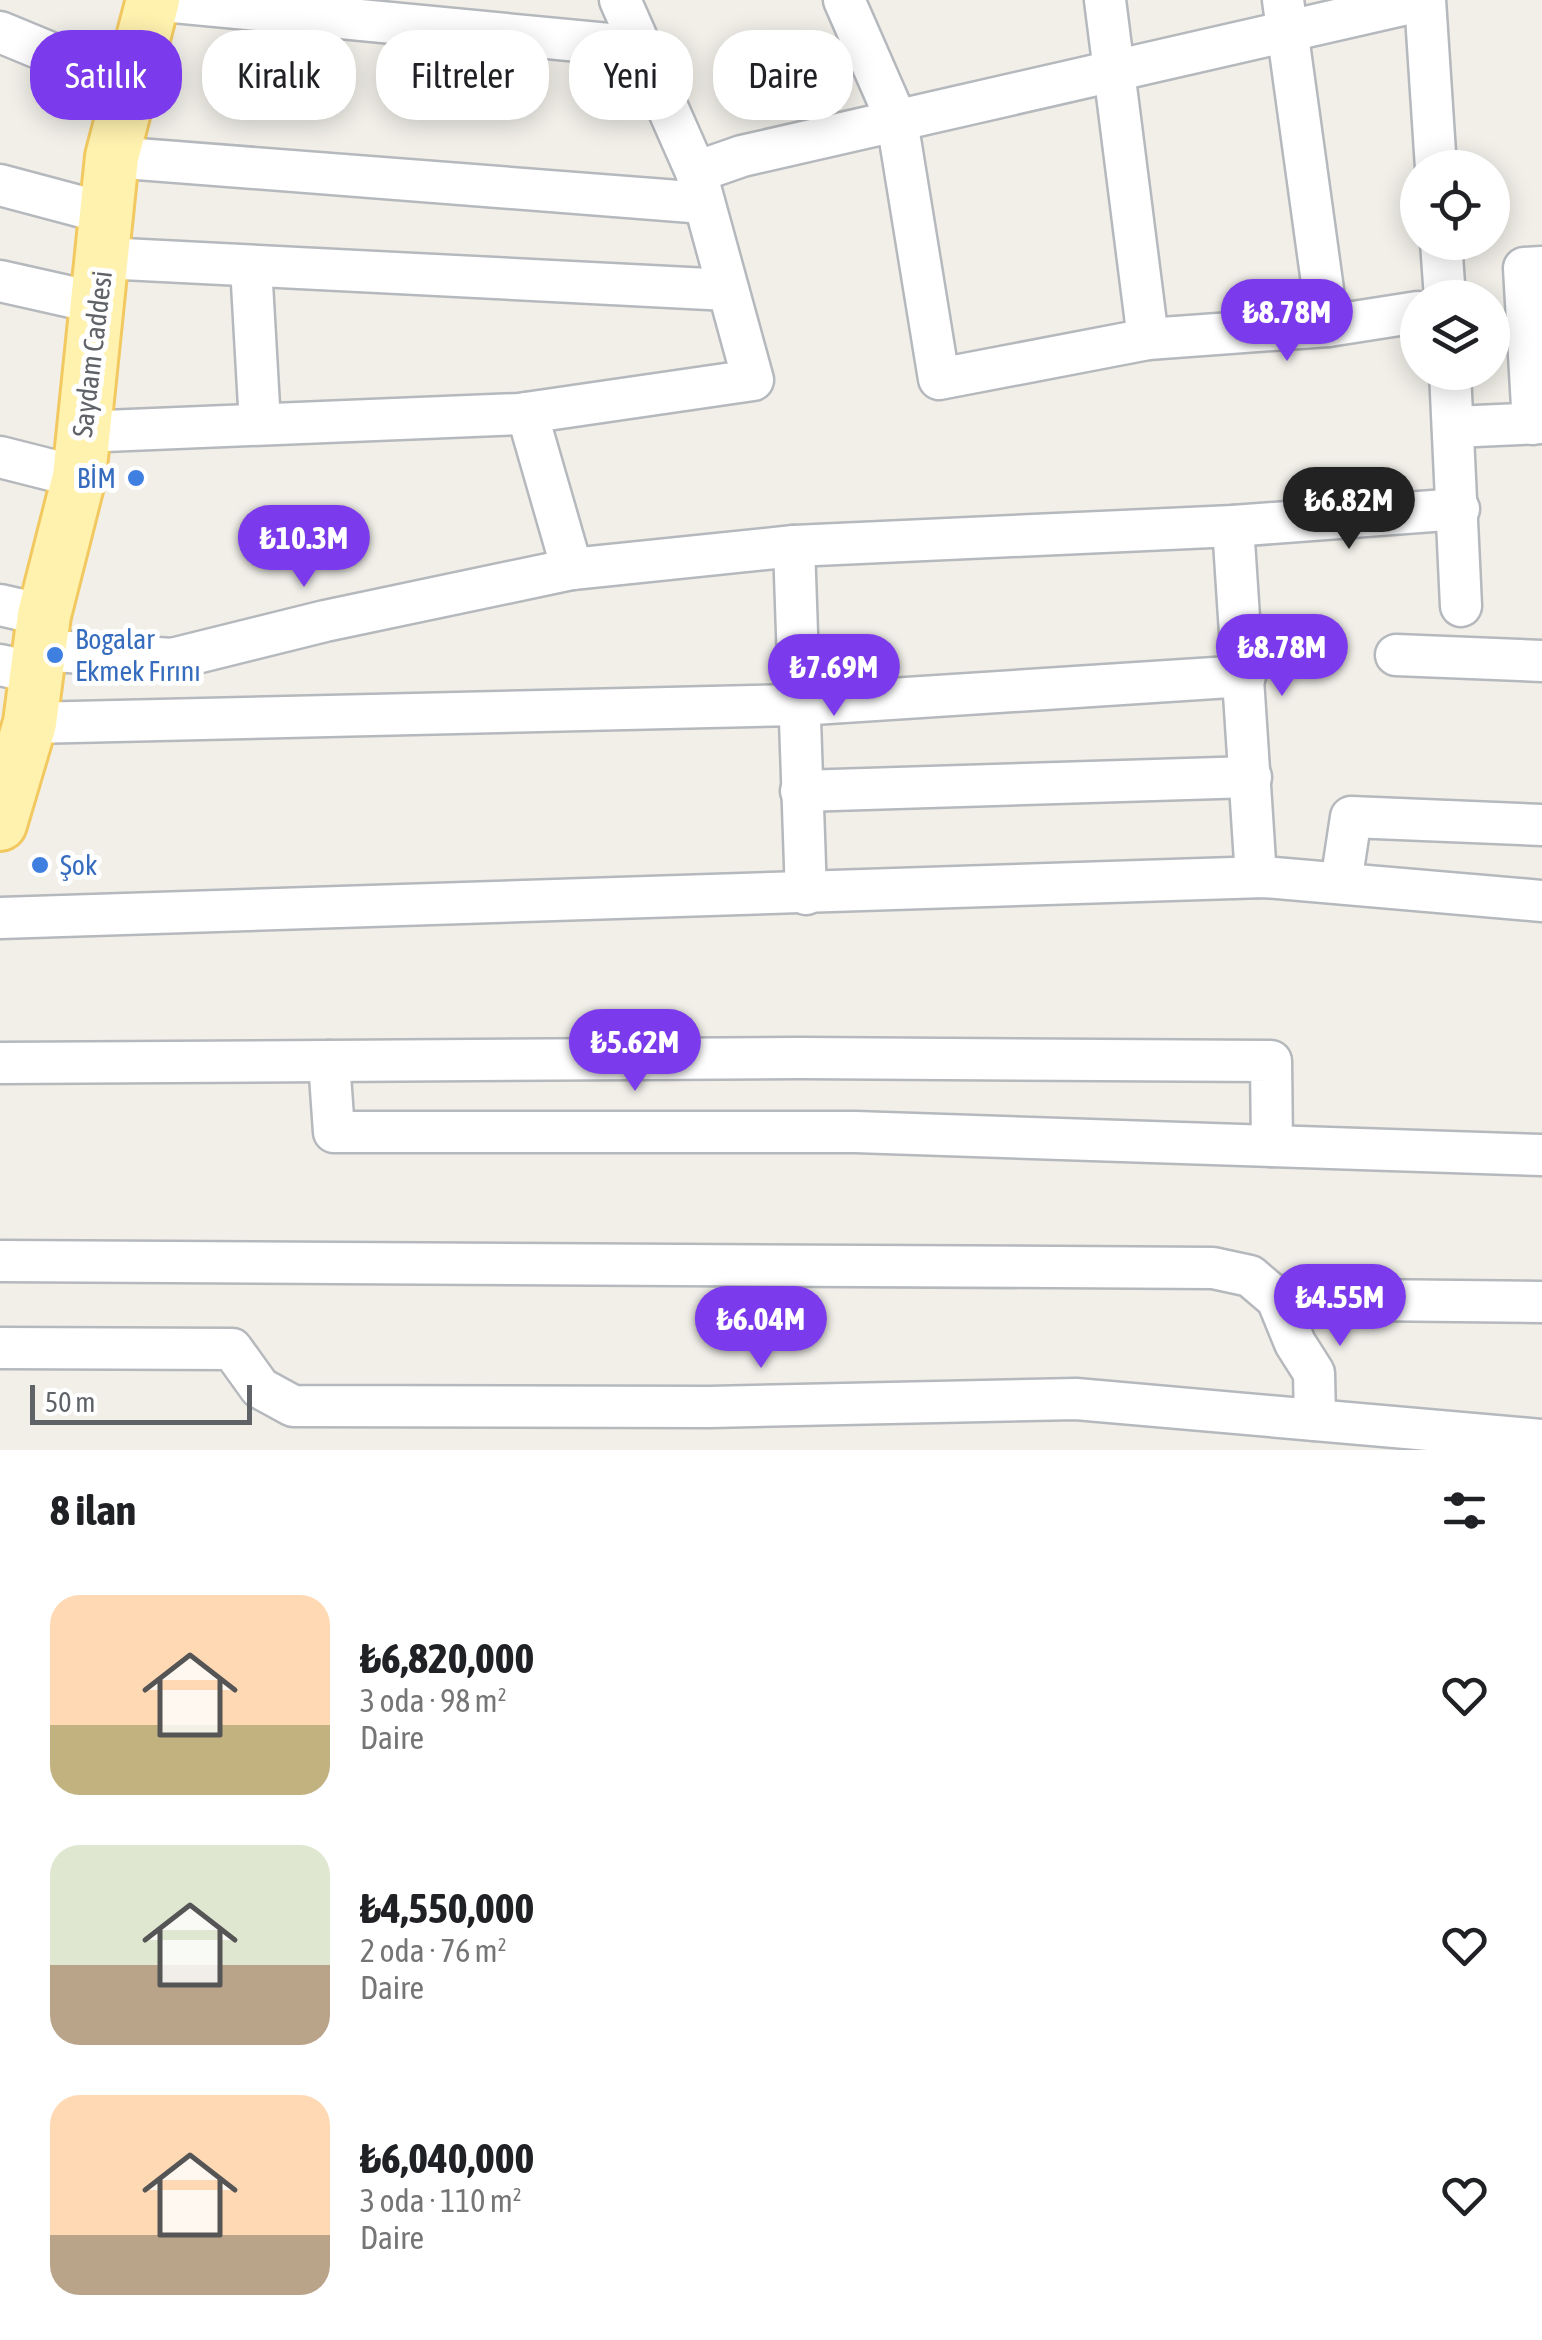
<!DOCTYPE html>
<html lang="tr">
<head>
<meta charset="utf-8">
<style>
	body { margin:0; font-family:"Asap Condensed",sans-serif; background:#f6f6f6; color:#202124; height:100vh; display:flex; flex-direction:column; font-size:38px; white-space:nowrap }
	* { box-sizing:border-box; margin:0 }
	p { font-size:32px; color:#757577 }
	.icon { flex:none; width:55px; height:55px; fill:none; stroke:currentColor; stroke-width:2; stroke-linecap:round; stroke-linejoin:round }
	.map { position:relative; height:1450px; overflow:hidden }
	.sheet { display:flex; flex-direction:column; background:#fff; flex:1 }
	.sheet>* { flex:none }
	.hud { position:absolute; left:30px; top:30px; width:1000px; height:90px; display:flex; gap:20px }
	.controls { position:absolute; left:1400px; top:150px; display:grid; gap:20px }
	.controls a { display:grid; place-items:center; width:110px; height:110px; border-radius:50%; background:#fff; box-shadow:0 5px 25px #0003; font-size:50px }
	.scale { position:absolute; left:30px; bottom:25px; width:222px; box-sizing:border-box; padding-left:10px; border:5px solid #5f6368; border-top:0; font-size:28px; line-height:35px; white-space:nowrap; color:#5f6368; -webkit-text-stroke:8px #fff; paint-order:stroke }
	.price { position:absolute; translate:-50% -85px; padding:0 22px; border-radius:35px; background:#7c3aed; color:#fff; font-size:32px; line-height:65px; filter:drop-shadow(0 2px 5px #0008) }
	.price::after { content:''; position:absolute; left:50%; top:60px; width:30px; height:22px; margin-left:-15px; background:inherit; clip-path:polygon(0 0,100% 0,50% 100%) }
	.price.on { background:#222; color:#fff }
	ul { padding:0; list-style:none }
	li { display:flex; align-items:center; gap:30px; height:250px; padding:0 50px }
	li span { display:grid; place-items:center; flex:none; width:280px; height:200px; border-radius:30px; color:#555 }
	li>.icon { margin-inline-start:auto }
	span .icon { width:120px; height:120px; fill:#fffc; stroke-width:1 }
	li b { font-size:42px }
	h2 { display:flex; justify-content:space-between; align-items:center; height:120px; padding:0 50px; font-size:42px }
	.chip { padding:0 35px; border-radius:40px; background:#fff; box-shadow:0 5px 25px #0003; font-size:35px; line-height:90px }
	.chip.on { background:#7c3aed; color:#fff }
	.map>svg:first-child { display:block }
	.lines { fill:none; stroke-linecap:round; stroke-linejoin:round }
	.minor-casing { stroke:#b5b8bc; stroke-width:45 }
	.major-casing { stroke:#f2c960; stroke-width:58 }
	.minor { stroke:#fff; stroke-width:40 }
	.major { stroke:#fff2af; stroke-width:52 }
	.shop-dot { fill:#3f7fe0; stroke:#fff; stroke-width:4 }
	.labels { text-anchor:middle; stroke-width:10; stroke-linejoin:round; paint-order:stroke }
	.street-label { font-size:28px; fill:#5f6368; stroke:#fff }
	.shop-label { font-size:28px; fill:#366cbe; stroke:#fff; text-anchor:start }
</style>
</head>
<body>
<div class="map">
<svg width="1542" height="1450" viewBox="0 0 1542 1450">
	<rect width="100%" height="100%" fill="#f1efe8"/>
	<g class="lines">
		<g class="minor-casing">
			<g id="minor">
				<polyline points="153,0 640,47"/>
				<polyline points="844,0 897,121 939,379 1148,339 1328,326 1418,312"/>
				<polyline points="1105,0 1148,339"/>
				<polyline points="1283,0 1328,326"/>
				<polyline points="1425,0 1436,168"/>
				<polyline points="0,32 128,85"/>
				<polyline points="112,157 704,203"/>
				<polyline points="696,172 742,156 1424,0"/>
				<polyline points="0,185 105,213"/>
				<polyline points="1441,242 1445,298"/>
				<polyline points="103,258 728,290"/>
				<polyline points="251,266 260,424"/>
				<polyline points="0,281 98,303"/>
				<polyline points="1450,372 1461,606"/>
				<polyline points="527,413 572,569"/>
				<polyline points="1533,424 1524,268 1542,267"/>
				<polyline points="1453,427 1542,423"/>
				<polyline points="81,432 519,414 753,380 696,172 620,0"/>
				<polyline points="0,457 79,477"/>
				<polyline points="1233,526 1256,877"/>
				<polyline points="794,546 806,894"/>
				<polyline points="0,605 44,615"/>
				<polyline points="39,650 172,659 325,621 572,569 794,546 1233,526 1459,509"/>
				<polyline points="1396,655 1542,661"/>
				<polyline points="0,665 36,673"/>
				<polyline points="30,723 798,705 1245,676"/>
				<polyline points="801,791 1251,777"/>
				<polyline points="1341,883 1351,817 1542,825"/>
				<polyline points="0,918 1264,877 1542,901"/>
				<polyline points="329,1061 334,1132 855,1132 1542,1155"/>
				<polyline points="0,1063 800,1058 1271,1061 1272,1146"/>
				<polyline points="0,1261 1213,1268 1250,1276 1277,1299 1295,1343 1314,1373 1315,1420"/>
				<polyline points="1277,1299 1542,1302"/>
				<polyline points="0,1348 232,1349 260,1388 293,1406 710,1407 1076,1399 1542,1440"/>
			</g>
		</g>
		<g class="major-casing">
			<polyline id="major" points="0,824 30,723 44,615 79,477 112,157 153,0"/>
		</g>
		<use href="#minor" class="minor"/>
		<use href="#major" class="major"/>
	</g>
	<g class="shop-dot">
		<circle cx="136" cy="478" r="10"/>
		<circle cx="55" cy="655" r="10"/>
		<circle cx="40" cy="865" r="10"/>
	</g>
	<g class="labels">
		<g class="street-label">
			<text transform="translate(92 354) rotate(-83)" y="10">Saydam Caddesi</text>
		</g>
		<g class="shop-label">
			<text x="116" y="488" text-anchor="end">BİM</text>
			<text x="75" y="649">Bogalar<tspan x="75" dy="32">Ekmek Fırını</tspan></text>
			<text x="60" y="875">Şok</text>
		</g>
	</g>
</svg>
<div class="controls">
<a><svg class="icon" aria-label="locate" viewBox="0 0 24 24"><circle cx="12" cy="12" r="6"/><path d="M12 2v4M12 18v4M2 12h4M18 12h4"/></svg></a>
<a><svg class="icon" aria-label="layers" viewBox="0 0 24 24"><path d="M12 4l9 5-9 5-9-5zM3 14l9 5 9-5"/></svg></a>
</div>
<div class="scale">50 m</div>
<b class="price" style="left:1287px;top:364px">₺8.78M</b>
<b class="price on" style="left:1349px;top:552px">₺6.82M</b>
<b class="price" style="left:304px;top:590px">₺10.3M</b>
<b class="price" style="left:1282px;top:699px">₺8.78M</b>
<b class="price" style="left:834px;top:719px">₺7.69M</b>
<b class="price" style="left:635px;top:1094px">₺5.62M</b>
<b class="price" style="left:1340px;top:1349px">₺4.55M</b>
<b class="price" style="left:761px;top:1371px">₺6.04M</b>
<div class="hud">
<a class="chip on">Satılık</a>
<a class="chip">Kiralık</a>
<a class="chip">Filtreler</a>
<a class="chip">Yeni</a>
<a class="chip">Daire</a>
</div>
</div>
<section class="sheet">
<h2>8 ilan<svg class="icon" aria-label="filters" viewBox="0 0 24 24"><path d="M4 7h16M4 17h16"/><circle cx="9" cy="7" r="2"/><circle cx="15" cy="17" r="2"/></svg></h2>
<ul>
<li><span style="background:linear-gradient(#ffd9b3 65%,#c2b280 0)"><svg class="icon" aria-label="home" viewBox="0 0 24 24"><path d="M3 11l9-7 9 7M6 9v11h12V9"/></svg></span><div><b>₺6,820,000</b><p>3 oda · 98 m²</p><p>Daire</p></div><svg class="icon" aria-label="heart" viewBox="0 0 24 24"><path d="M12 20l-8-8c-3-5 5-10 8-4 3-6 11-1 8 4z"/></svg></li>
<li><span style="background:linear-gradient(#dfe7d0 60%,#b9a48a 0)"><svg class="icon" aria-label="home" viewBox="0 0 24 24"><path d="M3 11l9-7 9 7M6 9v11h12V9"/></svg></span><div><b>₺4,550,000</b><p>2 oda · 76 m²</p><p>Daire</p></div><svg class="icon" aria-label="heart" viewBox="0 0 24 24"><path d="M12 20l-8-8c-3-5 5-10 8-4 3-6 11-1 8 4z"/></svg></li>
<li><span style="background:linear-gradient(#ffd9b3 70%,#b9a48a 0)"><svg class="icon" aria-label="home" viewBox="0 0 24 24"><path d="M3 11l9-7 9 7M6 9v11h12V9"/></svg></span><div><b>₺6,040,000</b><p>3 oda · 110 m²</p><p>Daire</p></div><svg class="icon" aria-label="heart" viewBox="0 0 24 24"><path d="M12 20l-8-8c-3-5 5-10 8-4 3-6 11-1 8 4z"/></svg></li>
</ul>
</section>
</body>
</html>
